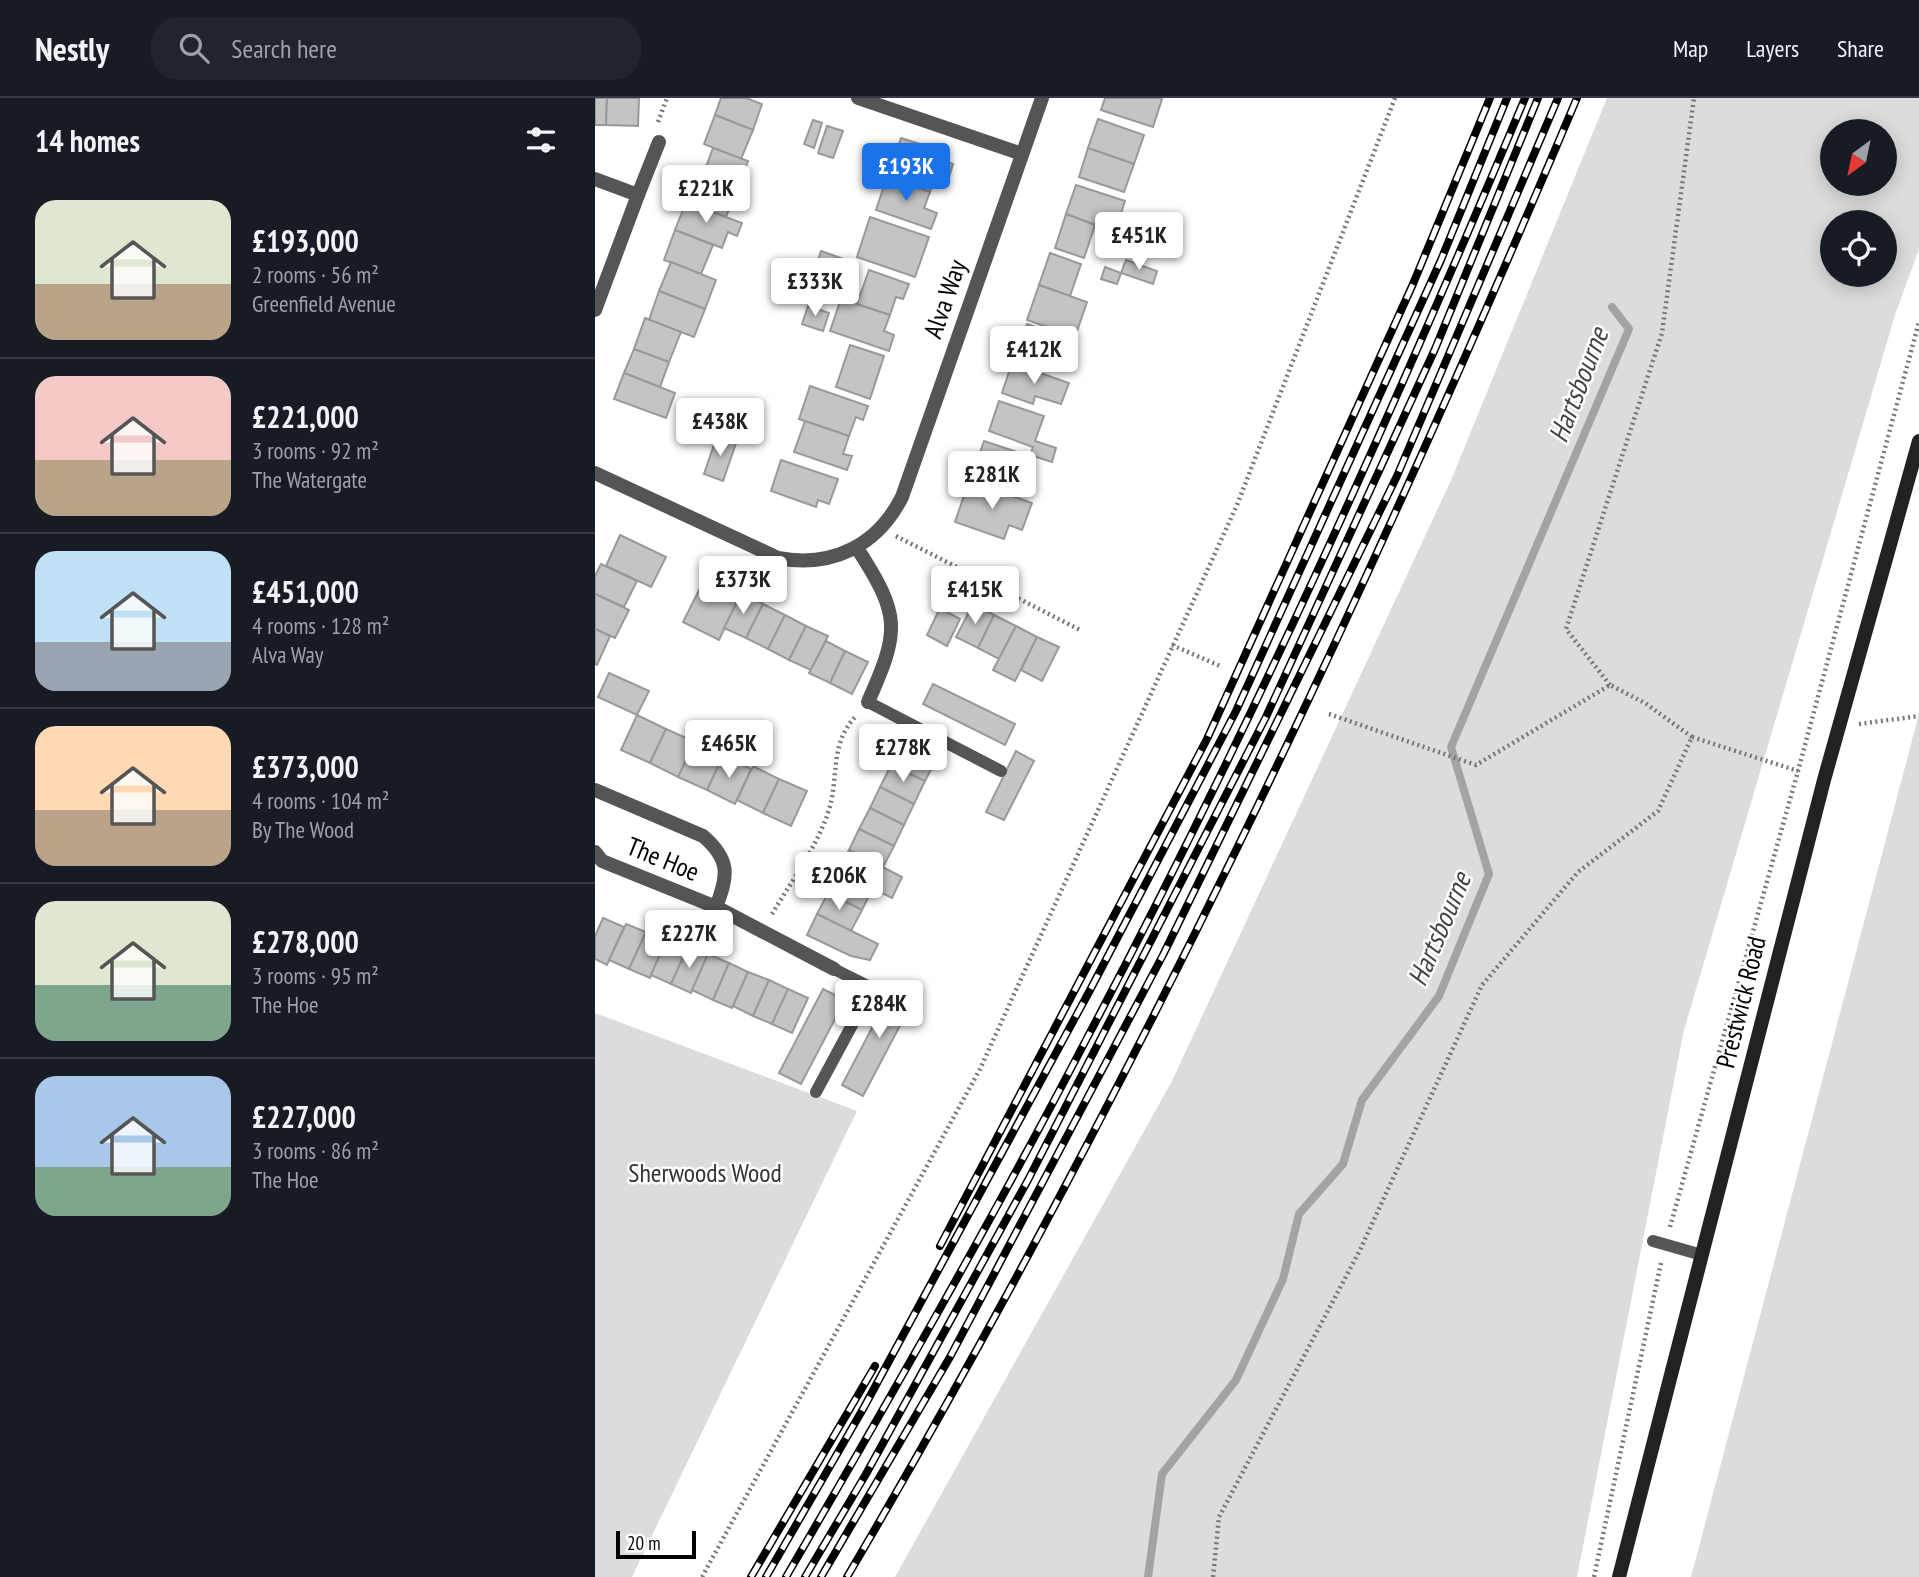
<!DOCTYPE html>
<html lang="en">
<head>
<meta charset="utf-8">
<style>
	body { margin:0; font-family:"PT Sans Narrow",sans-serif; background:#20242c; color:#f1f3f6; height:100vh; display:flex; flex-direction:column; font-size:26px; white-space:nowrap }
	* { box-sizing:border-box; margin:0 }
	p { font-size:23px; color:#9ea1a6 }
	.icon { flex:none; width:38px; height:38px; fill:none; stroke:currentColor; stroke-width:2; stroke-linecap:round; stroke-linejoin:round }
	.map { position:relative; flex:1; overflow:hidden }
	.details { display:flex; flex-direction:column; background:#171b24; width:595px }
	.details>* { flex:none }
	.needle { width:46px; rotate:213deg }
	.fabs { position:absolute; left:1225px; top:21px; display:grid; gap:14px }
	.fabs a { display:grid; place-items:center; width:77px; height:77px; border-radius:50%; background:#171b24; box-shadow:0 4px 18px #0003; font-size:35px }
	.scale { position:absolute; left:21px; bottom:18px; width:80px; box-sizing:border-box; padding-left:7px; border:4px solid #000; border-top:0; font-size:19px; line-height:24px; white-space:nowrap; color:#000; -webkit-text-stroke:5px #fff; paint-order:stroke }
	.price { position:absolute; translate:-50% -60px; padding:0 16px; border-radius:7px; background:#fff; color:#222; font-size:23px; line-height:46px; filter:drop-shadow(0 2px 4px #0008) }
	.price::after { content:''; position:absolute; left:50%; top:42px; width:21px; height:16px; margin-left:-10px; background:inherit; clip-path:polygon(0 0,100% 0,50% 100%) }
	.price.on { background:#1a73e8; color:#fff }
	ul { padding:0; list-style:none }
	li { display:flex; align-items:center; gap:21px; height:175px; padding:0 35px }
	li+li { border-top:2px solid #363941 }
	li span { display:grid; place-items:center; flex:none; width:196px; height:140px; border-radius:21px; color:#555 }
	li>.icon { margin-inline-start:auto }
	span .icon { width:84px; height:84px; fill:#fffc; stroke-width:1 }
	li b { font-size:30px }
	h2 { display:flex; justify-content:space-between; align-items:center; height:84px; padding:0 35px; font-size:30px }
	header { display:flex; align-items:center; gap:42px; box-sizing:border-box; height:98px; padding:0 35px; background:#171b24; border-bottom:2px solid #363941 }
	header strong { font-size:33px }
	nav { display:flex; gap:38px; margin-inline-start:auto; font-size:24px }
	.search { width:490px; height:63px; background:#20242c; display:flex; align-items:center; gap:18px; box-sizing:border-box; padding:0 24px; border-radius:28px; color:#9ea1a6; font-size:26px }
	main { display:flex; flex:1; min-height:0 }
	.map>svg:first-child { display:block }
	.green { fill:#dcdcdc; fill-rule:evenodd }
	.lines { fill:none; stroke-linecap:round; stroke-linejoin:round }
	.stream { stroke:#a3a3a3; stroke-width:8 }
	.building { fill:#c4c4c4; stroke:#999; stroke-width:2 }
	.path { stroke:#777; stroke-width:4.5; stroke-dasharray:2 3.5; stroke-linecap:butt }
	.lane { stroke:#555; stroke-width:12 }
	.street { stroke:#555; stroke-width:14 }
	.secondary { stroke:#222; stroke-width:14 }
	.rail-casing { stroke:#000; stroke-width:8 }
	.rail { stroke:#fff; stroke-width:5; stroke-dasharray:16; stroke-linecap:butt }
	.labels { text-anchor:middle; stroke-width:5; stroke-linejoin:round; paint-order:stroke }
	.street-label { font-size:26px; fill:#000; stroke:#fff }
	.park-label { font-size:26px; fill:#333; stroke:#fff }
	.water-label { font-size:28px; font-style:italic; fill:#444; stroke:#fff }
</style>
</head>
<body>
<header>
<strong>Nestly</strong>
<div class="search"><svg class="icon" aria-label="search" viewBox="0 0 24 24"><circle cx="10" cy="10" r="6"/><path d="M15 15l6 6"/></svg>Search here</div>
<nav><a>Map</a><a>Layers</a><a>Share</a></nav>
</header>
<main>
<section class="details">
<h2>14 homes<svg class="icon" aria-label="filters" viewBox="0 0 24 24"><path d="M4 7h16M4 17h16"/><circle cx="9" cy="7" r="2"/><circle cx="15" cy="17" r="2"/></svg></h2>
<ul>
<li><span style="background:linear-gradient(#dfe7d0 60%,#b9a48a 0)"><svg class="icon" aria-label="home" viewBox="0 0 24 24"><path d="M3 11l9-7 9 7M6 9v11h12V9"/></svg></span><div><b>£193,000</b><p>2 rooms · 56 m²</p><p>Greenfield Avenue</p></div></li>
<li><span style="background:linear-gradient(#f6c9c9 60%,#b9a48a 0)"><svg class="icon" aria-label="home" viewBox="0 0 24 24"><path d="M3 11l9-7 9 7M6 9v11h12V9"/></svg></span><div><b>£221,000</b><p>3 rooms · 92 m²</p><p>The Watergate</p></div></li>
<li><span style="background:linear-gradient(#bfe0f5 65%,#9aa5b1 0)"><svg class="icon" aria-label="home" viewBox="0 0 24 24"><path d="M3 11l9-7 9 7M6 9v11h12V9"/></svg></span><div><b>£451,000</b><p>4 rooms · 128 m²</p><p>Alva Way</p></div></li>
<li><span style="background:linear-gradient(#ffd9b3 60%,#b9a48a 0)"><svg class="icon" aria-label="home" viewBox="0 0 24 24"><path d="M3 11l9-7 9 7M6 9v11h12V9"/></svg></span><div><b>£373,000</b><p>4 rooms · 104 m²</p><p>By The Wood</p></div></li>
<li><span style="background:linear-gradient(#dfe7d0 60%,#7fa58c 0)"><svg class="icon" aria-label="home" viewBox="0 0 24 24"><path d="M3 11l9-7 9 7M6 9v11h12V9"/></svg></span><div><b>£278,000</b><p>3 rooms · 95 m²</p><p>The Hoe</p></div></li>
<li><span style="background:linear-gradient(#a9c7e8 65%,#7fa58c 0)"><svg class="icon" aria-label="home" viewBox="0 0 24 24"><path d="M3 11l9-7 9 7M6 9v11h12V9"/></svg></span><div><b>£227,000</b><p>3 rooms · 86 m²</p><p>The Hoe</p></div></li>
</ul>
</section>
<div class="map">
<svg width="1324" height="1479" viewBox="0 0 1324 1479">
	<rect width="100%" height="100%" fill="#fff"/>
	<g class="green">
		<path d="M1012 0H1324V151L1300 217 1089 932 982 1479H300L577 983 857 380ZM1290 33V86H1237V33ZM1290 124V177H1237V124Z"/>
		<polygon points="1324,616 1324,1479 1096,1479"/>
		<polygon points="0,915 262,1013 37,1479 0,1479"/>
	</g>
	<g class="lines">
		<polyline class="stream" points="553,1479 567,1376 641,1282 688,1181 704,1116 748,1066 767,1002 844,898 894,776 856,649 1034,231 1017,209"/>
	</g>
	<g class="building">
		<polygon points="0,0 12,0 11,27 0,27"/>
		<polygon points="12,0 44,0 43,28 11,27"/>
		<polygon points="126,0 151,0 167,6 158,32 120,17"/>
		<polygon points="510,0 565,0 567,1 558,29 506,12"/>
		<polygon points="120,17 158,32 146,61 109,46"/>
		<polygon points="503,21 549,37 539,66 493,50"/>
		<polygon points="218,22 227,25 219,50 209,46"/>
		<polygon points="232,28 248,33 238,60 223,55"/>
		<polygon points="306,40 334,49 332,57 358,66 353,83 340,79 335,94 305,84 311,65 299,62"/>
		<polygon points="118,50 153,63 142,91 108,77"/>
		<polygon points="493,50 539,66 529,94 484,79"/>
		<polygon points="108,77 142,91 131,119 97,106"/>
		<polygon points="292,79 335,94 329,110 342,115 336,131 281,112"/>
		<polygon points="481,87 530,103 520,134 471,116"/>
		<polygon points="91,104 147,125 142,138 133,134 127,150 80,132"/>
		<polygon points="471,116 500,127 489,160 460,150"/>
		<polygon points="275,119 334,139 320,179 262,159"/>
		<polygon points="80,132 118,147 106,176 69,162"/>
		<polygon points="226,153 257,164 253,176 222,165"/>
		<polygon points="455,155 486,166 475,198 444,187"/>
		<polygon points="531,162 562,173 558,186 526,175"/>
		<polygon points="76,164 121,182 110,211 64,193"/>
		<polygon points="510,169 526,175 522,186 506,181"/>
		<polygon points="274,172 314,186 308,201 301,199 295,217 262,206"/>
		<polygon points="444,187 492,204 480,239 432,222"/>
		<polygon points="64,193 110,211 99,239 54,222"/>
		<polygon points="246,201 295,217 289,233 299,237 294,253 235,233"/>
		<polygon points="213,208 234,215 228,233 207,226"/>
		<polygon points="50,220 86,234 74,264 39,251"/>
		<polygon points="432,226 475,241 471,255 459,251 454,266 422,255"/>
		<polygon points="255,247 289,258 275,301 241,289"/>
		<polygon points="39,251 74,264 65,289 29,275"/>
		<polygon points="417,265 474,285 466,306 440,298 438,306 407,295"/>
		<polygon points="29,275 80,295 71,320 19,301"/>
		<polygon points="215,288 273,308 268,322 261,319 254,338 204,321"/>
		<polygon points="404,303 449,318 440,343 461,350 457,364 435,357 438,349 394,333"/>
		<polygon points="210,323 254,338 248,356 257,358 252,372 199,354"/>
		<polygon points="122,338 141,345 128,383 109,376"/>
		<polygon points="389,343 422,354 419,365 436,370 428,392 378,375"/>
		<polygon points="186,362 243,381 234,406 223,402 221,409 176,393"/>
		<polygon points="374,383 437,405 427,432 414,427 409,441 360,424"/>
		<polygon points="25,437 71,459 56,489 11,468"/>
		<polygon points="6,466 42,483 29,509 0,496 0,478"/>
		<polygon points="111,478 146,496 124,542 88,524"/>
		<polygon points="0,496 34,512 20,540 0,531"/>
		<polygon points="146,496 168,506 151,540 129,530"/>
		<polygon points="168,506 190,517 173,551 151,540"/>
		<polygon points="378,506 399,517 383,550 361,539"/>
		<polygon points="345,510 365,521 352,548 332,537"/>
		<polygon points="190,517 211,528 194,562 173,551"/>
		<polygon points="399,517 421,528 404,561 383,550"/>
		<polygon points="211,528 233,538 216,572 194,562"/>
		<polygon points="421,528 442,539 420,583 398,572"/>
		<polygon points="0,531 15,538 2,567 0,566"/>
		<polygon points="442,539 464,549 447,583 426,572"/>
		<polygon points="231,543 250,553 235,585 214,575"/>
		<polygon points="250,553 273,564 257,596 235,585"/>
		<polygon points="14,575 54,593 42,617 3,599"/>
		<polygon points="338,586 420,626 410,647 328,606"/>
		<polygon points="42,617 71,631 55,665 26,652"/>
		<polygon points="71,631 100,644 83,679 55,665"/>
		<polygon points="100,644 128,658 112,692 83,679"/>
		<polygon points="307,645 341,662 330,683 296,667"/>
		<polygon points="421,653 439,663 409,722 391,714"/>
		<polygon points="128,658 156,671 140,706 112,692"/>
		<polygon points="296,667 330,683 319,706 285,689"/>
		<polygon points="158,668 184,681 168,715 142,702"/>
		<polygon points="184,681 212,693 196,728 168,715"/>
		<polygon points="285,689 319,706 309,727 275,710"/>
		<polygon points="275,710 309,727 299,748 264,731"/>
		<polygon points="264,731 299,748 288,769 254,752"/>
		<polygon points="254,752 307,779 297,800 243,774"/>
		<polygon points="243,774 278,790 267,812 233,795"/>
		<polygon points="233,795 267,812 256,833 222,816"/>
		<polygon points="222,816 283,846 275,862 256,858 212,837"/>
		<polygon points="8,820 29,829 12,867 0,861 0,838"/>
		<polygon points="31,826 51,834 34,871 14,862"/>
		<polygon points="51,834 71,844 55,880 34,871"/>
		<polygon points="72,840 93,849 76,886 56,877"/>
		<polygon points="93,849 112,858 96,895 76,886"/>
		<polygon points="113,856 134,865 118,902 97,892"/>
		<polygon points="134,865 153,874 137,910 118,902"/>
		<polygon points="153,874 174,882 158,918 138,908"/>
		<polygon points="174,882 193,891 177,926 158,918"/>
		<polygon points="300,886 321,897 268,998 247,987"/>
		<polygon points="193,891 213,900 197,935 177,926"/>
		<polygon points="228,891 250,902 206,986 184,975"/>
	</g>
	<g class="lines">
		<g class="path">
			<polyline points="63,24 72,0"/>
			<polyline points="301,438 487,533"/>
			<polyline points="577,547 625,568"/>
			<polyline points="1015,587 971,531 1067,235 1099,0"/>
			<polyline points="734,616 881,667 1015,587 1050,605 1097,639"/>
			<polyline points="1264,626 1324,618"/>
			<path d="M177 816C196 784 221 750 233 715 245 680 233 648 261 618"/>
			<polyline points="1075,1129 1203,673 1324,224"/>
			<polyline points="107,1479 385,971 642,407 800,0"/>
			<polyline points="618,1479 624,1419 765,1152 887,887 983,774 1063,713 1097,639 1203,673"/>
			<polyline points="999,1479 1066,1165"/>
		</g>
		<g class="lane">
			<polyline points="273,604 406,673"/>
			<polyline points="221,994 277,890 239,871"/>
			<polyline points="1058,1143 1107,1157"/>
		</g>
		<g class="street">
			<polyline points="263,0 427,56"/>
			<polyline points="0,81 43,97 0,212"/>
			<polyline points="43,97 64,44"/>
			<path d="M0 375 183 460C237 470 282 448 307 399L447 0"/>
			<path d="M262 450C306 518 305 532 273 604"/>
			<path d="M0 692 108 738C136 762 133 778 121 809L7 763 0 754"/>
			<polyline points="121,809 239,871"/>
		</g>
		<polyline class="secondary" points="1024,1479 1229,682 1324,343"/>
		<g class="rail-casing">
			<g id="rail">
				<polyline points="345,1148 612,641 818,186 895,0"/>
				<polyline points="156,1479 280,1268"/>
				<polyline points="171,1479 268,1311 494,894 641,613 846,162 912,0"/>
				<path d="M191 1479C294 1302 396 1124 491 942 653 636 796 319 930 0"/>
				<polyline points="210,1479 271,1376 433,1082 671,619 840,251 943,0"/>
				<polyline points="226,1479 355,1259 568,857 802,378 963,0"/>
				<path d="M252 1479C531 1005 768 506 982 0"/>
			</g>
		</g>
		<use href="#rail" class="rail"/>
	</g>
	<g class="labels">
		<g class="street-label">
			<text transform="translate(350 201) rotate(-71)" y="9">Alva Way</text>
			<text transform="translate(68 761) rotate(22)" y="9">The Hoe</text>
			<text transform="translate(1146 904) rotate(-76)" y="9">Prestwick Road</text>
		</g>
		<g class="park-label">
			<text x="110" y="1084">Sherwoods Wood</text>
		</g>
		<g class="water-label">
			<text transform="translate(983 287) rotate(-69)" y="10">Hartsbourne</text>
			<text transform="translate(844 831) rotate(-67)" y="10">Hartsbourne</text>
		</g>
	</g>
</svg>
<div class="fabs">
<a><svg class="needle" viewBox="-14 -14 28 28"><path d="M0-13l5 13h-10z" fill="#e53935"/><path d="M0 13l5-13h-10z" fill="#9ea1a6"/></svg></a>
<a><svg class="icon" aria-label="locate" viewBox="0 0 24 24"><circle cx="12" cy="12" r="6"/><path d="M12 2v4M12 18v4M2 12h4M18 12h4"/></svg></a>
</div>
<div class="scale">20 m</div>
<b class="price on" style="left:311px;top:105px">£193K</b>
<b class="price" style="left:111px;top:127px">£221K</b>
<b class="price" style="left:544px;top:174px">£451K</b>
<b class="price" style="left:220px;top:220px">£333K</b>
<b class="price" style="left:439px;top:288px">£412K</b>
<b class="price" style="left:125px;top:360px">£438K</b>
<b class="price" style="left:397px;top:413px">£281K</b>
<b class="price" style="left:148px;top:518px">£373K</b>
<b class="price" style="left:380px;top:528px">£415K</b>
<b class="price" style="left:134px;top:682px">£465K</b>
<b class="price" style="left:308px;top:686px">£278K</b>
<b class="price" style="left:244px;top:814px">£206K</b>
<b class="price" style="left:94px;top:872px">£227K</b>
<b class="price" style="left:284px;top:942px">£284K</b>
</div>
</main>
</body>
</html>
